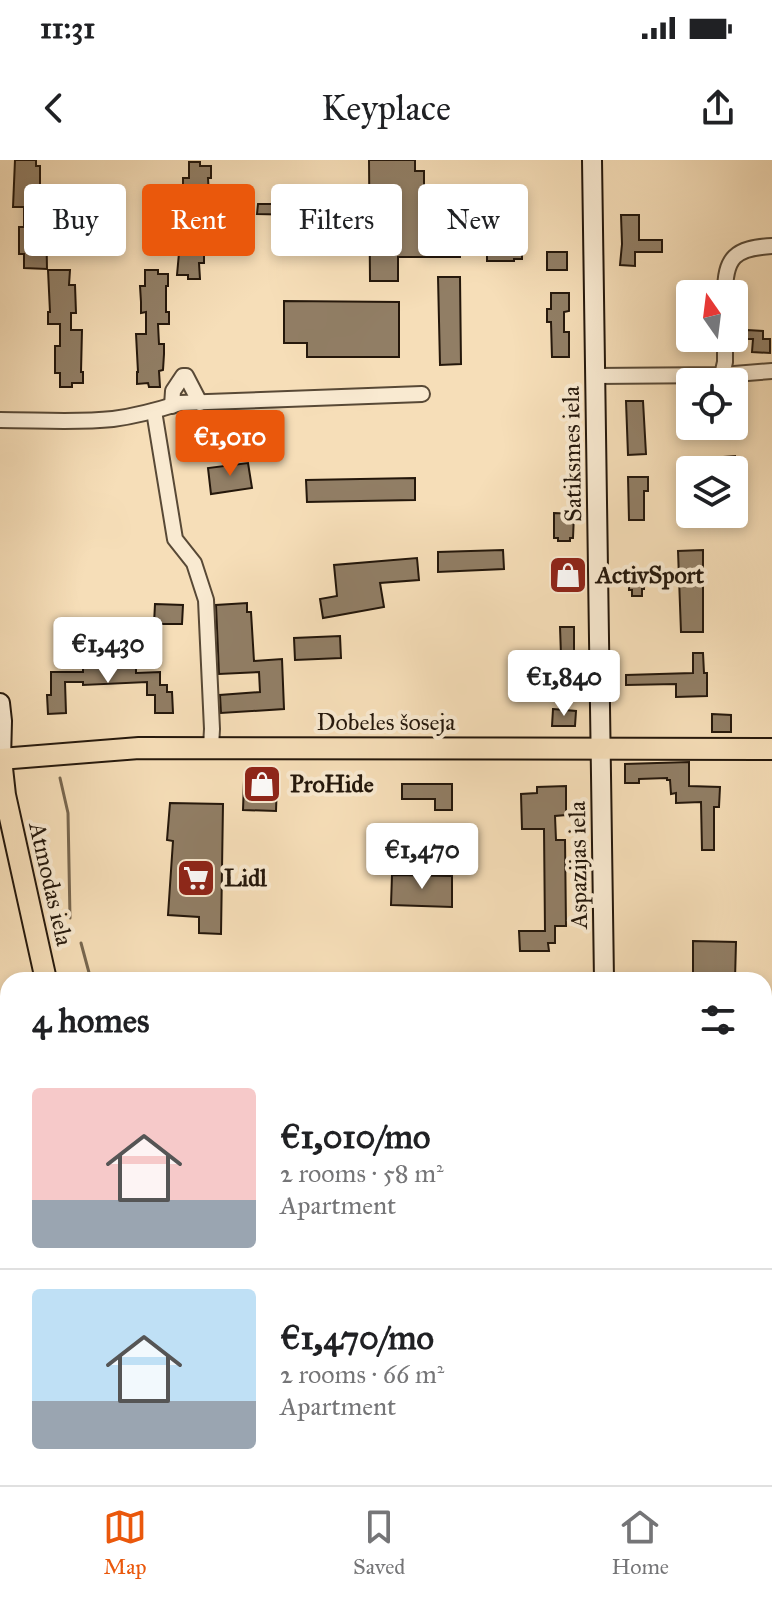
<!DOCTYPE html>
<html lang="en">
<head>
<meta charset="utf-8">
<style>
	body { margin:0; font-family:"IM FELL Great Primer",serif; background:#f6f6f6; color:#202124; height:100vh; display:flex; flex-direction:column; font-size:30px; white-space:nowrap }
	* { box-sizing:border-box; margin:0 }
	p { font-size:26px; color:#757577 }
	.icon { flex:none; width:44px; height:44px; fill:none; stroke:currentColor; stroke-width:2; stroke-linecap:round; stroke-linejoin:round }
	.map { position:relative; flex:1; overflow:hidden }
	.panel { position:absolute; left:0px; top:812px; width:772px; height:514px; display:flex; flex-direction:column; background:#fff; border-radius:24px 24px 0 0; box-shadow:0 4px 12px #0003 }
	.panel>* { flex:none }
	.banner { position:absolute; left:24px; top:24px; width:724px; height:72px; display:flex; gap:16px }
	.needle { width:52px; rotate:346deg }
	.fabs { position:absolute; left:676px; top:120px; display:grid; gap:16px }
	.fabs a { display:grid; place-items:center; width:72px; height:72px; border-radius:8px; background:#fff; box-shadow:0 4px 12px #0003; font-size:40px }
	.price { position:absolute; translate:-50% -68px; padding:0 18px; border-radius:8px; background:#fff; color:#222; font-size:26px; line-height:52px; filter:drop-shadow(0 2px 4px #0008) }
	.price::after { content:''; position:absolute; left:50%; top:48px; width:24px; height:18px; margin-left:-12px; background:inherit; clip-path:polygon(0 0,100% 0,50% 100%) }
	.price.active { background:#ea580c; color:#fff }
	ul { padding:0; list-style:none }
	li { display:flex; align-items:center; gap:24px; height:200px; padding:0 32px }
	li+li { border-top:2px solid #e0e0e0 }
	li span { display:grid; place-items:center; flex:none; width:224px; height:160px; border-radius:8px; color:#555 }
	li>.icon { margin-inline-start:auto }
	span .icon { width:96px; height:96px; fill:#fffc; stroke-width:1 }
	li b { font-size:34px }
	h2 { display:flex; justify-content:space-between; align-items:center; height:96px; padding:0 32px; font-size:34px }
	.tag { padding:0 28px; border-radius:8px; background:#fff; box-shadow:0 4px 12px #0003; font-size:28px; line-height:72px }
	.tag.active { background:#ea580c; color:#fff }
	.status { display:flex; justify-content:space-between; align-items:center; height:56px; padding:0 40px; background:#fff; direction:ltr }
	.status svg { height:22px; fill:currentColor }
	header { display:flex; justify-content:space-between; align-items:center; height:104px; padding:0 32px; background:#fff; font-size:36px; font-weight:600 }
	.dock { display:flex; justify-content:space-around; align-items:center; height:112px; border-top:2px solid #e0e0e0; background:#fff; font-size:22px; color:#757577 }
	.dock a { display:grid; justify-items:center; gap:4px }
	.dock .active { color:#ea580c }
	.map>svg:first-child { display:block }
	.green { fill:#d2bc9b; stroke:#7b6a53; stroke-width:2 }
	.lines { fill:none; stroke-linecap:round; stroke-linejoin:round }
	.stream { stroke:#77664f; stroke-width:3 }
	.building { fill:#917e65; stroke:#24170b; stroke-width:2 }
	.street-casing { stroke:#584936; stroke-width:18 }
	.secondary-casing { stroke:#24170b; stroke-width:22 }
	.primary-casing { stroke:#24170b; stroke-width:24 }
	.street { stroke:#f9ead1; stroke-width:14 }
	.secondary { stroke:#f9ead1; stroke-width:18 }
	.primary { stroke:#f6deb8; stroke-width:20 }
	.labels { text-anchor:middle; stroke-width:8; stroke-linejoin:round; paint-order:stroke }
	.street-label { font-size:24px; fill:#24170b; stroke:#f9ead1 }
	.poi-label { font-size:24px; font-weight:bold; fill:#24170b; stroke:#f9ead1; text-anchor:start }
</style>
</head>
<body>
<div class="status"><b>11:31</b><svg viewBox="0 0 49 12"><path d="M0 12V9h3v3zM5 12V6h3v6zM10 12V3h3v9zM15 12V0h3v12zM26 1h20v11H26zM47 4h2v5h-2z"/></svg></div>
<header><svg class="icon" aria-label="back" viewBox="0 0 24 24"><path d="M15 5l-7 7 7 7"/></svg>Keyplace<svg class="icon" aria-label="share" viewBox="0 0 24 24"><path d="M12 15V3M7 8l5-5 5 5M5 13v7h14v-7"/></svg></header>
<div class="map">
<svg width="772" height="1325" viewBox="0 0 772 1325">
	<rect width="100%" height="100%" fill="#f6deb8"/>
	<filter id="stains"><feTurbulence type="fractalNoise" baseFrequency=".0025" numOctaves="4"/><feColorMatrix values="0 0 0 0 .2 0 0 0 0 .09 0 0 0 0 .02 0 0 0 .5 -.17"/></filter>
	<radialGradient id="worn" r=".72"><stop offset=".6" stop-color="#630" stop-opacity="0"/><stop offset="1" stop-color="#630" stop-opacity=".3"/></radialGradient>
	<g class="green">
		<polygon points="764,921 772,921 772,1037 764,1039"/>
		<polygon points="273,1318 369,1318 371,1325 276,1325"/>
	</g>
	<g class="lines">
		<g class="stream">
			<polyline points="60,618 68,653 70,758"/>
			<polyline points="81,783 91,820"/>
			<polyline points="0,1098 8,1094"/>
			<polyline points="98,1325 115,1318"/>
		</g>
	</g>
	<g class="building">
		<polygon points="15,0 36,0 36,6 40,6 40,34 36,34 36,54 46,54 47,109 24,108 24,94 19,94 19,67 24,67 24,47 13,47"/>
		<polygon points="369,0 415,0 415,11 424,11 424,37 491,37 491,43 514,43 514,49 522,49 522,99 514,99 514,101 487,101 487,92 460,92 460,97 398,97 398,121 370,121"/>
		<polygon points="189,2 200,2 200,6 211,6 211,18 208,18 210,55 199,55 199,78 203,78 204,93 204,103 199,103 200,119 188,119 188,115 177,115 179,93 177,65 189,65 189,45 183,45 183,18 189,18"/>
		<polygon points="258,44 300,44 300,55 257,54"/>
		<polygon points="621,55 639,55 639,80 662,80 662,92 635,92 635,106 620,105 622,84"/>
		<rect x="547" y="92" width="20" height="18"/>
		<polygon points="48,110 70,110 69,125 75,125 76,153 71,153 71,170 82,170 81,212 83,212 83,223 72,223 72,227 60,227 60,213 55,213 55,186 60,186 60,164 48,164 48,152 50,152"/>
		<polygon points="145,110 158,110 158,114 168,114 168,126 166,126 166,152 169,152 169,164 158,164 159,184 164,184 164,194 163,210 159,211 160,227 149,227 148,223 137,224 137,212 138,212 136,174 146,174 146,152 141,153 141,142 140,126 145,126"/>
		<polygon points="438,117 460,117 461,204 440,205"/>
		<polygon points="551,133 569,133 569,151 564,152 564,172 569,172 569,197 552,197 551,162 547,162 547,149 551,149"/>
		<polygon points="284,141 399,142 399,197 307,197 307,183 284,183"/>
		<polygon points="747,170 763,171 763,179 770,179 770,193 752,192 753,179 747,179"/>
		<polygon points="626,241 643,241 646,294 628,295"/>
		<polygon points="735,296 735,308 743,308 743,322 734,322 734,310 712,310 711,298"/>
		<polygon points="248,303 252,328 211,334 208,308"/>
		<polygon points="628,317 648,317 648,331 644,331 644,360 629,360"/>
		<polygon points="415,318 415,340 307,342 306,320"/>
		<polygon points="554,353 574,354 573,378 570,378 570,381 558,381 558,378 554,378"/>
		<polygon points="503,390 504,409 438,412 438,392"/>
		<polygon points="703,390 703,472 681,472 678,391"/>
		<polygon points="417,398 419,420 380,423 384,447 323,458 320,439 337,436 334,405"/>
		<polygon points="629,411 645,411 644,429 642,429 642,436 632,436 632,430 629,430"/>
		<polygon points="247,443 247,452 251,452 254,501 282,499 284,549 221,553 220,535 260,532 259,512 219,514 216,445"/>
		<polygon points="155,444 183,445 182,464 154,464"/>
		<polygon points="560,467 574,467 574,495 561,495"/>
		<polygon points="340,476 341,498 295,500 294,478"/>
		<polygon points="693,493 703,493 704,513 707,513 707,536 676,537 676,524 626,525 626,515 693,513"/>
		<polygon points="136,505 136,513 160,512 160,525 167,525 167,532 172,532 173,553 155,553 155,535 147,535 147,522 83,525 83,522 65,522 66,553 48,554 47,535 51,535 51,512 83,512 83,507"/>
		<polygon points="553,549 576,551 575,566 552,566"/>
		<polygon points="712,554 731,555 731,572 712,572"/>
		<polygon points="689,602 689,626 720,627 719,647 714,647 714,690 702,690 701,642 676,643 676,633 671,634 670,620 667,620 667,618 639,619 639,623 625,623 625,604"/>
		<polygon points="244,621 277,622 276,651 243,650"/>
		<polygon points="402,624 452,624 452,650 435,650 435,639 402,639"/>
		<polygon points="566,626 566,655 555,656 556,680 565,680 566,766 555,766 555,783 548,783 549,791 520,791 519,771 545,771 544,669 522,669 521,634 537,633 537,627"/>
		<polygon points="170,643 223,644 221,774 199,773 199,757 168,755 173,681 167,680"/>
		<polygon points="380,677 436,682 434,702 378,697"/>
		<polygon points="392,715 452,716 452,747 391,745"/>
		<polygon points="693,781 736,782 735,820 693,820"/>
	</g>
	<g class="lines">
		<g class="street-casing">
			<g id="street">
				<path d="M725 134C725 97 735 88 772 86"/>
				<polyline points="722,215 725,202 725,178"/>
				<polyline points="595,216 722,215 772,211"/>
				<polyline points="172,246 173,231 183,216 186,216 200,243"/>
				<polyline points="154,251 175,379 194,403 206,440 212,569 211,587"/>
				<path d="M0 260C37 260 76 263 113 259 136 256 158 250 180 243L422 234"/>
			</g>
		</g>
		<g class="secondary-casing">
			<g id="secondary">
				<polyline points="592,0 604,820"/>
				<polyline points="0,543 2,561 1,599"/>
				<polyline points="764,1055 772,1054"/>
				<polyline points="764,1194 772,1202"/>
			</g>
		</g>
		<g class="primary-casing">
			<g id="primary">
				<polyline points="0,599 139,588 772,589"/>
				<polyline points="1,599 5,635 46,820"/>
				<polyline points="212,1318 216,1325"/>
			</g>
		</g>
		<use href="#street" class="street"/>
		<use href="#secondary" class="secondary"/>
		<use href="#primary" class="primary"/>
	</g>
	<defs>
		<g id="shop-square" transform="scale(2)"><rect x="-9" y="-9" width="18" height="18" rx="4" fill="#8f2418" stroke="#f9ead1"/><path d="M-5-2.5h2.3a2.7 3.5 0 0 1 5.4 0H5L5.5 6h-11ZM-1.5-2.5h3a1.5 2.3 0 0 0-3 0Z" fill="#fff"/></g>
		<g id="supermarket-square" transform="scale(2)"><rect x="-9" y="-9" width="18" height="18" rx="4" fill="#8f2418" stroke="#f9ead1"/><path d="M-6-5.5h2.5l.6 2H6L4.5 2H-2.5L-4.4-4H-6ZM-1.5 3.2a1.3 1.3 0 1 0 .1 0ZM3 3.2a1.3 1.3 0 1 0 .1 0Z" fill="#fff"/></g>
	</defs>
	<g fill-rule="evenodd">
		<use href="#shop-square" x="568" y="415"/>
		<use href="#shop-square" x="262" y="624"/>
		<use href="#supermarket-square" x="196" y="718"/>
	</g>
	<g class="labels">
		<g class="street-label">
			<text transform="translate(572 294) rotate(-91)" y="8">Satiksmes iela</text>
			<text x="386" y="570">Dobeles šoseja</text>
			<text transform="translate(578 705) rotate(-91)" y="8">Aspazijas iela</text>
			<text transform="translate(51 724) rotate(77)" y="8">Atmodas iela</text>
		</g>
		<g class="poi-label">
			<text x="596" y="423">ActivSport</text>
			<text x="290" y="632">ProHide</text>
			<text x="224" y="726">Lidl</text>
		</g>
	</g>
	<rect width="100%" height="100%" filter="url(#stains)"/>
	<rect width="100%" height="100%" fill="url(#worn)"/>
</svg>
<div class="fabs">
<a><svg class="needle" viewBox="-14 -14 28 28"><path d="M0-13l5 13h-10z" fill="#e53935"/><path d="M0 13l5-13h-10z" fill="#757577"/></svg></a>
<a><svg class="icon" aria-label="locate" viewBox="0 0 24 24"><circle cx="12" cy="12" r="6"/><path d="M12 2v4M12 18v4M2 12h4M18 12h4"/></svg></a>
<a><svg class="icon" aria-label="layers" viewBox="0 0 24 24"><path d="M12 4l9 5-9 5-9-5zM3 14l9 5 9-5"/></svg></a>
</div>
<b class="price active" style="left:230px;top:318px">€1,010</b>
<b class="price" style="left:108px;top:525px">€1,430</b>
<b class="price" style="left:564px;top:558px">€1,840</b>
<b class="price" style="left:422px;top:731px">€1,470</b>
<div class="banner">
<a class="tag">Buy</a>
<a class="tag active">Rent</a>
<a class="tag">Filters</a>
<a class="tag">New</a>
</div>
<section class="panel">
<h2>4 homes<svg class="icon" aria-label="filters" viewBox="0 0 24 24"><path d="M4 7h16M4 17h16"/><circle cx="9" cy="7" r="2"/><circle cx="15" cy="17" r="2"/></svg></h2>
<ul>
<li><span style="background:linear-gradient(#f6c9c9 70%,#9aa5b1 0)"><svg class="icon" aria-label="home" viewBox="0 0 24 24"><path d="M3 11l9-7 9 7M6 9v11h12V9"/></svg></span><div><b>€1,010/mo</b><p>2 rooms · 58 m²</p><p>Apartment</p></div></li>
<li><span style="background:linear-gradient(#bfe0f5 70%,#9aa5b1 0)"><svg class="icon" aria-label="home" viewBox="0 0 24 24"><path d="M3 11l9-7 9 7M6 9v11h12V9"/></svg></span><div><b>€1,470/mo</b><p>2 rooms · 66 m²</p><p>Apartment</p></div></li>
</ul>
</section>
</div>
<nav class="dock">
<a class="active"><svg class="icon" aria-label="map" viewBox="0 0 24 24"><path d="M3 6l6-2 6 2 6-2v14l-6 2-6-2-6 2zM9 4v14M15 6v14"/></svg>Map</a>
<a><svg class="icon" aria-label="saved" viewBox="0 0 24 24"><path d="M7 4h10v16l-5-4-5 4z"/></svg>Saved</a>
<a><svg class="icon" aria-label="home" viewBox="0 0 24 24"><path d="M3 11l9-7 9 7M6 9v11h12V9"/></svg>Home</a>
</nav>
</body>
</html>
